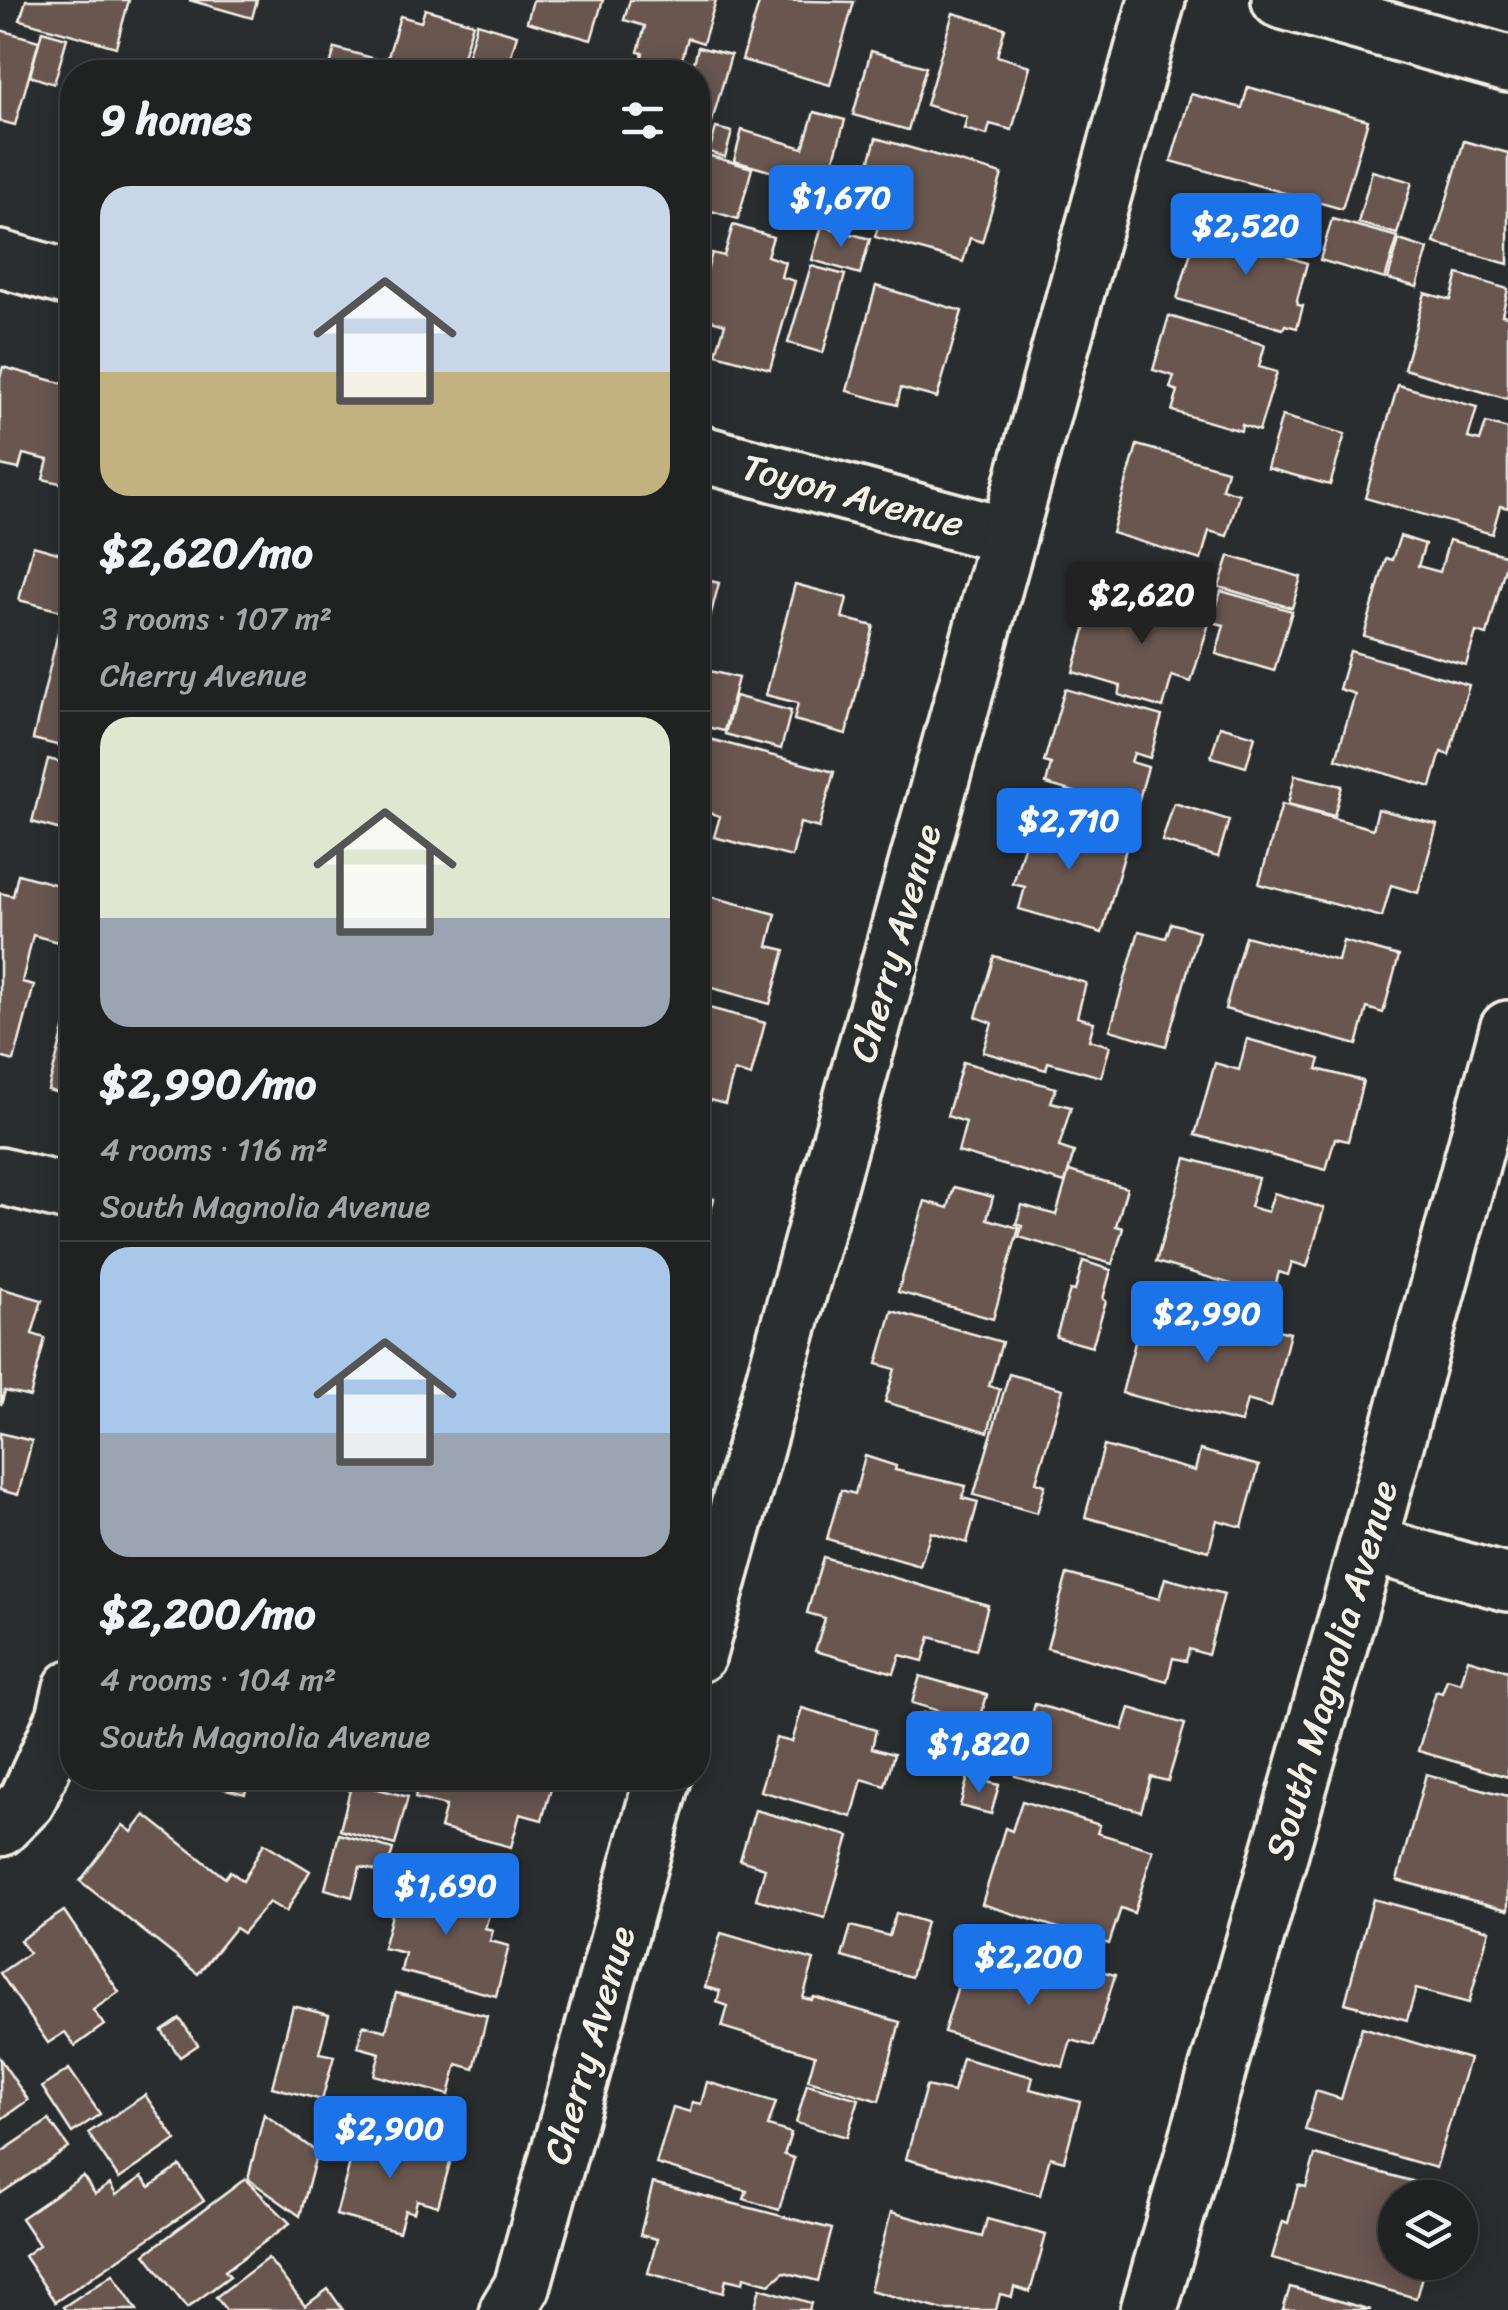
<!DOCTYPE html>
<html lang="en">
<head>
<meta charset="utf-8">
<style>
	body { margin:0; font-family:Sriracha,sans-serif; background:#2d2f2f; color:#f1f3f6; height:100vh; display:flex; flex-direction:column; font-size:38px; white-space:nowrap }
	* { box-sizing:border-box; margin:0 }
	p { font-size:32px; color:#a2a4a5 }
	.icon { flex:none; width:55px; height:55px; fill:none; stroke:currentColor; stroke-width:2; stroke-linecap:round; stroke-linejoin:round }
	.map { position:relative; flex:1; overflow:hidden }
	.panel { position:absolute; left:60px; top:60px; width:650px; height:1730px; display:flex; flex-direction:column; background:#202222; border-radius:40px; box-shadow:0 5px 25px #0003,0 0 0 2px #3d3f40 }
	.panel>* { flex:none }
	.fabs { position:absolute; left:1378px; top:2180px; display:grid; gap:20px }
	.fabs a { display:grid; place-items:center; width:100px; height:100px; border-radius:50%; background:#202222; box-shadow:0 5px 25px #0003,0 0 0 2px #3d3f40; font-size:50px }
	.price { position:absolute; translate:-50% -85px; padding:0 22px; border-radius:10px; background:#1a73e8; color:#fff; font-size:32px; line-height:65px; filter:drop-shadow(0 2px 5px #0008) }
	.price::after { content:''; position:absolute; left:50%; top:60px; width:30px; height:22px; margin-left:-15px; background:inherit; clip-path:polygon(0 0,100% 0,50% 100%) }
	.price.selected { background:#222; color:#fff }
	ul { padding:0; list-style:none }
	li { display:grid; align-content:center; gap:20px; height:530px; padding:0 40px }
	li+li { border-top:2px solid #3d3f40 }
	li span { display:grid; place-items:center; height:310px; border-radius:30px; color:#555 }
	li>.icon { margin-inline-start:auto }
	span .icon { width:180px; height:180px; fill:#fffc; stroke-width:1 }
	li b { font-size:42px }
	h2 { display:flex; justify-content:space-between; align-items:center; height:120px; padding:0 40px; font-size:42px }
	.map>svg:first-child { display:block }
	.building { fill:#685750; stroke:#f4f1e8; stroke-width:2.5 }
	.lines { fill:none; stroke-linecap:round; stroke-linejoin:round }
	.minor-casing { stroke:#f4f1e8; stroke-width:62 }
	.minor { stroke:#2a2d2e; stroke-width:55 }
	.labels { text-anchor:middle; stroke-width:8; stroke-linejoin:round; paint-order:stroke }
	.street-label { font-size:38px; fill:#f4f1e8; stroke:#2a2d2e }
</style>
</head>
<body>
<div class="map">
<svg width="1508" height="2310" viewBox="0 0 1508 2310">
	<rect width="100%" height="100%" fill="#2a2d2e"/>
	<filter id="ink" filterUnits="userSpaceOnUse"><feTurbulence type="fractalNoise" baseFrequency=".01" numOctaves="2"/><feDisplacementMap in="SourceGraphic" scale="20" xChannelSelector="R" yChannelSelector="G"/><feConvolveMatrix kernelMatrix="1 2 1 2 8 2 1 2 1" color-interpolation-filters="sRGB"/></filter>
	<g filter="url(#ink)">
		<g class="building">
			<polygon points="26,0 129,0 116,47 20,20"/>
			<polygon points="189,0 257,0 252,18"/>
			<polygon points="533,0 603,0 591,40 527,22"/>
			<polygon points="630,0 716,0 703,43 688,38 682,59 694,63 698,47 731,55 705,146 698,144 698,72 638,72 643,53 638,52 645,26 624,20"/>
			<polygon points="760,0 854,2 830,85 742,60"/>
			<polygon points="425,9 473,23 458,72 444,72 388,57 400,16 421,22"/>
			<polygon points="953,13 1005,28 997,56 1030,66 1012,130 990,124 987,135 964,129 967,117 926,105"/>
			<polygon points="477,23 517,35 506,72 463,72"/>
			<polygon points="0,30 39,41 15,125 0,121"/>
			<polygon points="42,31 67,38 54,84 30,76"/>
			<polygon points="335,48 384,61 380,72 328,72"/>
			<polygon points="871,51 926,67 908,130 853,115"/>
			<polygon points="1248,87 1368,120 1342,209 1171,161 1191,94 1242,108"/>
			<polygon points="814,112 845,120 826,187 734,161 742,130 803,148"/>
			<polygon points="716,128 732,132 725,157 709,152"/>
			<polygon points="876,138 1002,174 982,242 970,238 963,262 875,237 888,192 863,185"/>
			<polygon points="1464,141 1508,153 1508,264 1434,243"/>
			<polygon points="707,155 752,168 738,219 698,207 698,187"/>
			<polygon points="1372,171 1412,182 1397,234 1358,223"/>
			<polygon points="1332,219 1398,237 1385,279 1320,260"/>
			<polygon points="1218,223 1292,244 1288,257 1307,263 1297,300 1298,305 1303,306 1297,328 1285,325 1283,329 1177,299 1192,248 1209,253"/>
			<polygon points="733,225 773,237 767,256 785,262 781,277 795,281 770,369 716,354 725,324 698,316 698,303 712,253 724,256"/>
			<polygon points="822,226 870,239 860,274 812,260"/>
			<polygon points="1399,240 1428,249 1417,287 1388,279"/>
			<polygon points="811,266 845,275 823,353 788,343"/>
			<polygon points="1458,274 1508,289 1502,315 1508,316 1508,399 1404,369 1425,293 1451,300"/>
			<polygon points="876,286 962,311 937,398 901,388 897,405 847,391"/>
			<polygon points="1169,316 1265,345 1259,367 1277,372 1259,431 1242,425 1241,431 1172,411 1178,391 1170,388 1174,376 1153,370"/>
			<polygon points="3,367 72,386 72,486 43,479 48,460 23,454 19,469 0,465 0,378"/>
			<polygon points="1398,385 1477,407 1468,438 1480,441 1486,423 1508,429 1508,508 1500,506 1492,534 1365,498"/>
			<polygon points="1282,416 1345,434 1330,485 1267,468"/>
			<polygon points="1137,445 1227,470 1222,489 1239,494 1227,536 1209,531 1201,560 1112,533"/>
			<polygon points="1400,536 1425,544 1418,566 1440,572 1449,540 1508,556 1487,635 1476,632 1466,665 1364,636 1386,558 1392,560"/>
			<polygon points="33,546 72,557 61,611 19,600"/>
			<polygon points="1229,556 1301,577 1292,608 1219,587"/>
			<polygon points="698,578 719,583 699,659 698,659"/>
			<polygon points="795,584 847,598 842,618 874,626 846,734 794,720 798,703 766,695"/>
			<polygon points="1115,590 1211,617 1191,682 1172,676 1163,708 1119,695 1121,686 1073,672 1088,619 1105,623"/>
			<polygon points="1221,591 1292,611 1274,671 1216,654 1224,625 1212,622"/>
			<polygon points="61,620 72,623 72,749 33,739"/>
			<polygon points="1350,651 1469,685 1449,755 1441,752 1431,787 1336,759 1355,694 1339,689"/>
			<polygon points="698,668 738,678 724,731 698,725"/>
			<polygon points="1065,689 1162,716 1150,758 1134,753 1131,762 1148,767 1136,810 1046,784 1051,764 1044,762"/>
			<polygon points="735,696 791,711 781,749 725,734"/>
			<polygon points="1220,726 1255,736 1246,767 1211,757"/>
			<polygon points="698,736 834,772 819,828 800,823 792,857 714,837 720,816 699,810 698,805"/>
			<polygon points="48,759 72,765 72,833 32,822"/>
			<polygon points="1295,775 1342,786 1334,816 1288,804"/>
			<polygon points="1174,803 1229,820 1218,857 1162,841"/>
			<polygon points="1282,804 1373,829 1378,809 1437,825 1418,893 1391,885 1382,917 1259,884"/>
			<polygon points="1033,815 1128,842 1102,933 1019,909 1025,887 1013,884"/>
			<polygon points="18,874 72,889 72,946 33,935 22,982 34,985 14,1061 0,1057 0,893 13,896"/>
			<polygon points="701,894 776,914 768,946 785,950 770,1004 698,984 698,908"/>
			<polygon points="1171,923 1199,931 1166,1046 1110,1030 1139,931 1166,938"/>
			<polygon points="1245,936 1338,961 1343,941 1399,956 1383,1013 1367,1008 1357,1045 1225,1009"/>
			<polygon points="994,956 1086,983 1077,1017 1094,1022 1089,1040 1110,1046 1101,1077 1048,1062 1046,1070 983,1052 992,1023 976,1017"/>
			<polygon points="72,1000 72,1097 48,1090"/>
			<polygon points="698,1005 765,1023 751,1076 734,1071 725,1104 698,1097"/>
			<polygon points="1247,1039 1320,1059 1317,1069 1363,1081 1348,1141 1335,1138 1326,1170 1195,1135 1215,1063 1239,1070"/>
			<polygon points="963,1062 1056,1088 1051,1102 1071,1107 1059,1147 1074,1152 1065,1183 958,1152 966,1122 947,1116"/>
			<polygon points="1186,1158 1258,1178 1250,1207 1268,1212 1274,1193 1324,1208 1307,1267 1292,1262 1288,1275 1279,1272 1272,1296 1156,1262"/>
			<polygon points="1069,1171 1127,1188 1116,1226 1123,1228 1112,1264 1019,1237 1022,1226 1016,1224 1022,1205 1056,1215"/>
			<polygon points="954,1187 993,1197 987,1219 1019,1228 993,1319 898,1292 925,1201 948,1208"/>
			<polygon points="698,1195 714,1199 700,1252 698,1251"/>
			<polygon points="1083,1261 1111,1270 1103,1299 1106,1301 1092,1347 1056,1337 1070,1290 1075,1291"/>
			<polygon points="0,1288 42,1300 32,1334 45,1338 30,1397 5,1391 1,1405"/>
			<polygon points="892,1311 1002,1342 989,1386 1000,1389 988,1432 885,1402 895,1369 877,1364"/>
			<polygon points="1205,1312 1290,1333 1271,1407 1247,1400 1241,1423 1122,1393 1141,1319 1200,1334"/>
			<polygon points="1009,1374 1063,1389 1036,1482 1045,1485 1037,1513 974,1495"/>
			<polygon points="0,1433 32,1441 18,1495 0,1490"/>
			<polygon points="1104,1446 1195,1471 1200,1450 1259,1466 1242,1527 1217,1520 1209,1551 1085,1517"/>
			<polygon points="865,1456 896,1466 895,1470 966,1486 962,1498 978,1502 967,1543 931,1532 920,1566 827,1539 841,1490 855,1494"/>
			<polygon points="823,1557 988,1605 976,1650 930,1637 923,1661 900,1655 894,1673 815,1651 825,1618 807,1613"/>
			<polygon points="1067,1574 1159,1599 1165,1578 1224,1594 1208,1655 1189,1649 1186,1661 1173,1658 1167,1681 1047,1648"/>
			<polygon points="1468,1659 1508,1671 1508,1777 1418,1751 1436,1691 1442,1693 1447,1679 1461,1683"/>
			<polygon points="920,1676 987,1695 979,1723 912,1703"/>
			<polygon points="1035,1704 1123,1730 1130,1708 1185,1724 1168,1781 1151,1777 1141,1811 1015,1776"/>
			<polygon points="802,1708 876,1730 872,1748 894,1754 885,1786 862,1779 852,1817 760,1791 776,1738 792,1742"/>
			<polygon points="923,1713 977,1729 964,1776 910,1761"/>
			<polygon points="1426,1774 1508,1796 1508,1910 1397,1880"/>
			<polygon points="968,1777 999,1785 991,1814 960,1806"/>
			<polygon points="183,1778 249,1778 245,1794"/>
			<polygon points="420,1778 554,1778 542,1820 520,1814 511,1847 440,1828 446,1806 415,1798"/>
			<polygon points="352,1782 408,1797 395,1845 340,1830"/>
			<polygon points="1022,1801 1100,1825 1097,1833 1153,1850 1134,1913 1121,1908 1109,1944 982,1904 1005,1828 1012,1831"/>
			<polygon points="755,1810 849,1836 825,1918 756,1899 765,1868 740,1860"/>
			<polygon points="145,1815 225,1878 230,1871 243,1881 264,1843 310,1871 286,1912 269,1902 243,1933 235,1928 198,1974 80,1881 123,1825 132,1832"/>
			<polygon points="339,1834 393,1849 386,1873 360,1867 352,1897 325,1889"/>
			<polygon points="401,1882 423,1887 424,1884 493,1902 485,1928 493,1930 490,1941 509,1946 496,1996 401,1971 405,1953 383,1948"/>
			<polygon points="1373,1899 1489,1930 1469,2003 1416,1989 1407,2020 1345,2003"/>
			<polygon points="64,1911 119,1992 93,2010 104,2025 75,2046 65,2032 48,2043 0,1973 29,1953 20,1940"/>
			<polygon points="896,1913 926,1922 911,1977 842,1957 851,1926 889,1936"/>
			<polygon points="721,1933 814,1960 803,1998 812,2000 814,1997 900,2022 879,2101 808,2080 815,2055 722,2027 728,2006 717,2002 720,1991 705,1987"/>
			<polygon points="967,1956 1057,1982 1063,1960 1115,1975 1094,2046 1071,2040 1063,2067 944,2032"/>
			<polygon points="396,1993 487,2016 474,2069 457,2064 449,2095 374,2075 380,2053 358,2047 363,2025 386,2031"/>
			<polygon points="293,2006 329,2015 319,2053 334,2056 322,2100 272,2087"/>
			<polygon points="180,2019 198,2045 180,2057 162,2031"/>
			<polygon points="1362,2027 1469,2059 1436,2168 1305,2130 1316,2091 1341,2099"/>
			<polygon points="962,2058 1033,2077 1030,2089 1080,2102 1064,2161 1050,2157 1040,2195 906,2159 926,2086 953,2092"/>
			<polygon points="0,2059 28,2100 0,2120"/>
			<polygon points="69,2069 100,2114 72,2133 42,2087"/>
			<polygon points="707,2082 776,2102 768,2126 791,2133 784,2155 794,2158 779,2210 744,2199 747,2191 656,2164 673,2107 690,2112 692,2102 701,2104"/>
			<polygon points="807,2084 859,2099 847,2137 796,2123"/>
			<polygon points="145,2095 176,2140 119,2179 88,2133"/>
			<polygon points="264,2114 317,2152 300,2216 248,2179"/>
			<polygon points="49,2120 69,2148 0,2194 0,2153"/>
			<polygon points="358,2132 452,2156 438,2206 417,2200 414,2213 405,2210 399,2232 336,2215"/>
			<polygon points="1315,2155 1419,2183 1415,2198 1395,2198 1395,2262 1426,2262 1416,2298 1272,2258 1283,2221 1288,2223 1298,2185 1306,2187"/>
			<polygon points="180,2166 204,2201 55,2302 24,2256 39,2245 21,2218 83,2176 95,2194 110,2184 116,2195 142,2177 150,2187"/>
			<polygon points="245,2179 290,2223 225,2271 230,2276 187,2308 145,2254"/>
			<polygon points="653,2183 832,2229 818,2281 784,2272 770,2284 744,2277 743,2283 726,2279 723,2293 648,2273 657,2239 640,2235"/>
			<polygon points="891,2212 982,2237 987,2219 1046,2235 1030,2292 1014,2287 1012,2297 1000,2294 996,2310 943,2310 870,2290"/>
			<polygon points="268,2258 305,2306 328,2289 343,2310 226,2310 216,2297"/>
			<polygon points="113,2274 137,2310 65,2310 63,2307"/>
			<polygon points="1290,2287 1371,2310 1283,2310"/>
			<polygon points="760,2288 811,2303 809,2310 754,2310"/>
		</g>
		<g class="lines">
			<g class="minor-casing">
				<g id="minor">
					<polyline points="1280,0 1508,64"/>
					<polyline points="0,259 72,279"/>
					<polyline points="698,453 1008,536"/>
					<polyline points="0,1176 72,1194"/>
					<polyline points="1368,1544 1508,1583"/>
					<polyline points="698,1654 1157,0"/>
					<polyline points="0,1828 27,1801 65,1717 72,1688"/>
					<polyline points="508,2310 522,2287 663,1778"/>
					<polyline points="1149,2310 1368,1544 1508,1029"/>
				</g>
			</g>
			<use href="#minor" class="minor"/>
		</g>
	</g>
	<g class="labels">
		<g class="street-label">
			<text transform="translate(853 495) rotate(15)" y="13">Toyon Avenue</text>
			<text transform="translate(895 943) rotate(-74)" y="13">Cherry Avenue</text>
			<text transform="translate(1331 1670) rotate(-74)" y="13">South Magnolia Avenue</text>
			<text transform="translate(589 2045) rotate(-74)" y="13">Cherry Avenue</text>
		</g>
	</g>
</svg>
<div class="fabs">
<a><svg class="icon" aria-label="layers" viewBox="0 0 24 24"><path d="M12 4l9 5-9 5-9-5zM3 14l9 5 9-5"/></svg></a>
</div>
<b class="price" style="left:841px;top:250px">$1,670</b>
<b class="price" style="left:1246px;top:278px">$2,520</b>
<b class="price selected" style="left:1142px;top:647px">$2,620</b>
<b class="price" style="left:1069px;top:873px">$2,710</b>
<b class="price" style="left:1207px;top:1366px">$2,990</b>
<b class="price" style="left:979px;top:1796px">$1,820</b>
<b class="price" style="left:446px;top:1938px">$1,690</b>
<b class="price" style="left:1029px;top:2009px">$2,200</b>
<b class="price" style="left:390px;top:2181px">$2,900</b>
<section class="panel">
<h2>9 homes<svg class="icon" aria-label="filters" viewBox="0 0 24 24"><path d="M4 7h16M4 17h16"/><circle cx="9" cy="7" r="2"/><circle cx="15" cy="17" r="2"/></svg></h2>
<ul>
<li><span style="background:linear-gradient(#c9d6e8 60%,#c2b280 0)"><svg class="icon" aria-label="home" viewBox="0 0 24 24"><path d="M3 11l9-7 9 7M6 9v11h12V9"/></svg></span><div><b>$2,620/mo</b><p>3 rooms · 107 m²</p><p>Cherry Avenue</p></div></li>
<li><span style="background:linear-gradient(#dfe7d0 65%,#9aa5b1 0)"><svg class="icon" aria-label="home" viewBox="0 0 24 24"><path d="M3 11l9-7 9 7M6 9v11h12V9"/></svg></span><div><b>$2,990/mo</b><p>4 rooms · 116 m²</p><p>South Magnolia Avenue</p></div></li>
<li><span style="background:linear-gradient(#a9c7e8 60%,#9aa5b1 0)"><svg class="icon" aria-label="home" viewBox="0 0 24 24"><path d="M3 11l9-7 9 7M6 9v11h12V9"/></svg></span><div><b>$2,200/mo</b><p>4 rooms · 104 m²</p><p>South Magnolia Avenue</p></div></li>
</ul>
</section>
</div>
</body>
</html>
